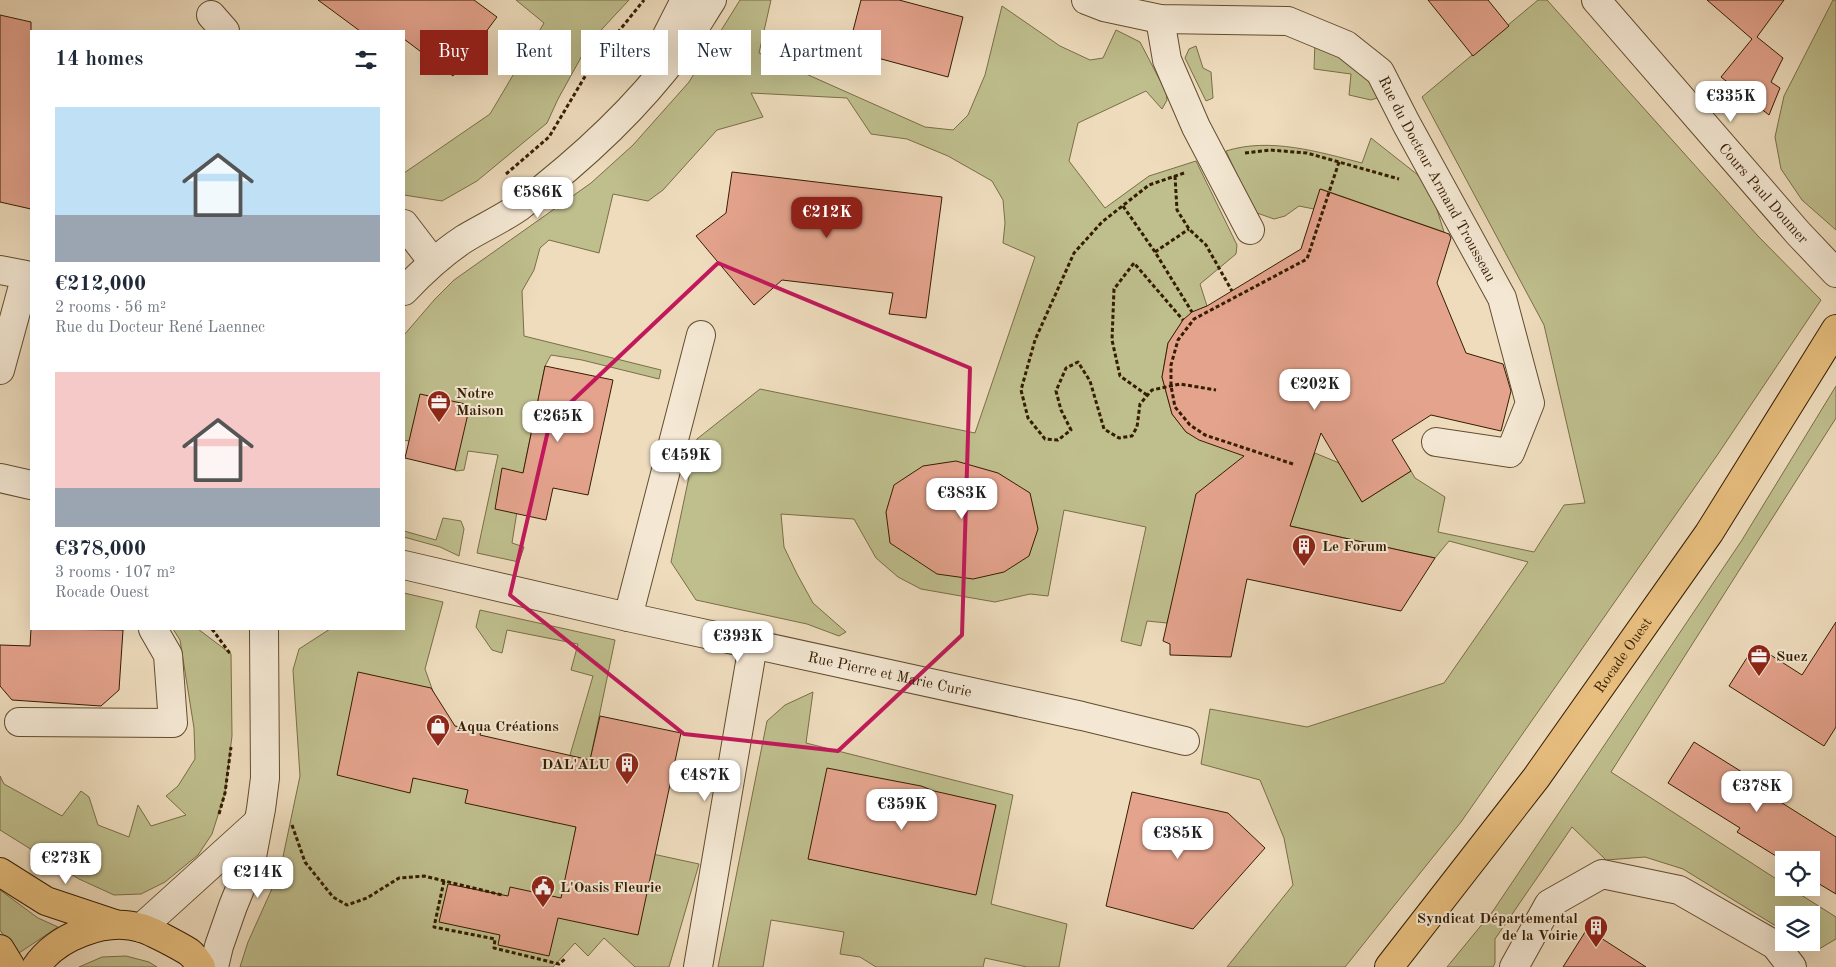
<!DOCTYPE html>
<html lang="en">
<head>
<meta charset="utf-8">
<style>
	body { margin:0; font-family:"Old Standard TT",serif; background:#f6f6f7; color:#1f2937; height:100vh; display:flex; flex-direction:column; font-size:19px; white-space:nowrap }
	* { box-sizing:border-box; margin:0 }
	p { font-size:16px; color:#747a83 }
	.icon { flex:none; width:28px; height:28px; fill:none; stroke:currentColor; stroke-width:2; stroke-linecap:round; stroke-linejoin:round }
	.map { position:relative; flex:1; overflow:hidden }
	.drawer { position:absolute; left:30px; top:30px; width:375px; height:600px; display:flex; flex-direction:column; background:#fff; border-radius:0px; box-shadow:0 5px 20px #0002 }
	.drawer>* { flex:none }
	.banner { position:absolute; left:420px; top:30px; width:475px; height:45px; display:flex; gap:10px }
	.tools { position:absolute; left:1775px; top:851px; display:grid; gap:10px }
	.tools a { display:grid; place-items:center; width:45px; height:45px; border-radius:0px; background:#fff; box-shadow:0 5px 20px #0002; font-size:25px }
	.price { position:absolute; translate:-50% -42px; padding:0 11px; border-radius:10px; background:#fff; color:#222; font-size:16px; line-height:32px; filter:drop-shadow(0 1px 2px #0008) }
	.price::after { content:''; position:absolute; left:50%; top:30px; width:15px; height:11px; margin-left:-8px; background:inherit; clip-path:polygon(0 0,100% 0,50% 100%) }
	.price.on { background:#8f2418; color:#fff }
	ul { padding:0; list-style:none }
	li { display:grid; align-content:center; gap:10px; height:265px; padding:0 25px }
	li span { display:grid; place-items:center; height:155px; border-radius:0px; color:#555 }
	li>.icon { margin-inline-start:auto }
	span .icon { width:90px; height:90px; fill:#fffc; stroke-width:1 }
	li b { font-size:21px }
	h2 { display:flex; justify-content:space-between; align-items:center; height:60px; padding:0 25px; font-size:21px }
	.pill { padding:0 18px; border-radius:0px; background:#fff; box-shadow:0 5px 20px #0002; font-size:18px; line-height:45px }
	.pill.on { background:#8f2418; color:#fff }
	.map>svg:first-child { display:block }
	.green { fill:#bfbe8d; stroke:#7a6e46 }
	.building { fill:#e4a38d; stroke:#351d00 }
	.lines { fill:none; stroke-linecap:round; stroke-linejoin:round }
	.minor-casing { stroke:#634d2f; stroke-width:30 }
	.major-casing { stroke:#351d00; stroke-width:30 }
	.path { stroke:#351d00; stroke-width:3; stroke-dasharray:4 2.5; stroke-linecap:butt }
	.minor { stroke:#f4e8d4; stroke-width:28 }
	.major { stroke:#e7be7e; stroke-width:28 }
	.marked { fill:none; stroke:#c2185b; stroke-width:4; stroke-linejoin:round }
	.labels { text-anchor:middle; stroke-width:4; stroke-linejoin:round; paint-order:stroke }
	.street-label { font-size:15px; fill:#351d00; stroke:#f4e8d4 }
	.poi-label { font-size:15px; font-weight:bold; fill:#351d00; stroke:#f4e8d4; text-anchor:start }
</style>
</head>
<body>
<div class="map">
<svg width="1836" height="967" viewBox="0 0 1836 967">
	<rect width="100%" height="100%" fill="#eedcbd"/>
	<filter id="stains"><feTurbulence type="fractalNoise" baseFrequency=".004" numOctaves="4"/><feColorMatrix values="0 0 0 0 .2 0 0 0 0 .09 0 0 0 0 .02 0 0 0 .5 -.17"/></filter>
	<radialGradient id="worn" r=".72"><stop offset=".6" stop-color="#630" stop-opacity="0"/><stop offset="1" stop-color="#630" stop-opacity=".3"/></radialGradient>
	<g class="green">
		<polygon points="516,0 629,0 589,43 558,99 547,123 477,181 442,201 404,195 404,173 490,114 544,23"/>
		<polygon points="740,0 771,0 759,53 925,127 953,130 968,115 985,75 1002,6 1060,46 1090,60 1103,58 1116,30 1140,42 1166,92 1167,100 1162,109 1146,91 1078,123 1069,161 1105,208 1149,176 1196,161 1237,245 1236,254 1200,284 1207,306 1193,312 1183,320 1168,343 1162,377 1172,414 1186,432 1306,478 1315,453 1339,463 1362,502 1411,471 1415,478 1445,497 1438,532 1534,552 1564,505 1585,503 1544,325 1422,97 1538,0 1547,0 1758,236 1821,300 1718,454 1461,822 1345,967 1227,967 1293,885 1284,838 1260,780 1201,764 1210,709 1307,727 1444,683 1528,562 1449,541 1435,558 1277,523 1206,486 1167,623 1147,621 1141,646 1121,641 1146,527 1064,510 1048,596 1030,594 995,602 921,589 898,577 876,558 854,519 781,514 784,547 797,574 813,603 846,632 839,636 807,624 696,600 671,562 697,439 760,389 975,433 1035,257 1003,243 1005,223 1003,200 992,181 948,156 907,139 871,134 847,98 751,93 763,117 717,130 663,190 648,201 613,194 599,253 549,240 540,248 534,270 522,291 524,336 661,370 659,379 582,360 551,355 545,366 523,473 512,543 524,547 519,562 477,553 498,455 468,451 464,470 456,471 409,441 404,440 404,335 435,299 454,280 591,183 633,145 689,82"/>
		<polygon points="1833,0 1836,0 1836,230 1802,200 1781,169 1775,137 1784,96"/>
		<polygon points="1315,41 1345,53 1380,92 1377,98 1371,100 1349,95 1351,74 1314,69"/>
		<polygon points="1196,46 1203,68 1211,72 1213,98 1206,101 1185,58 1189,49"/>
		<path d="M1371 138 1418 175 1434 200 1444 232 1321 189 1314 209 1299 206 1285 216 1274 219 1257 213 1244 190 1226 151C1270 137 1319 152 1362 163Z"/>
		<polygon points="1836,386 1836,418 1611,772 1784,884 1784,888 1790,888 1836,917 1836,939 1819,949 1803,943 1811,942 1811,915 1784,915 1784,931 1683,869 1645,857 1606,860 1572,827 1495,939 1495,963 1493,967 1447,967 1493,911 1742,540"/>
		<polygon points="443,518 461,521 464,529 459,556 440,547 404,537 404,531 436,540"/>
		<polygon points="404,593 443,602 425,669 468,790 555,823 570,755 593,676 571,670 578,644 507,630 502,653 492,650 476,627 480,610 615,640 574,837 699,864 669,967 635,967 604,938 588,956 575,943 553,967 240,967 248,942 280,871 300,776 293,670 299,649 330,629 404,629"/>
		<polygon points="173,629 198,629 231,654 232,736 225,793 212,834 198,855 165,882 141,894 114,895 79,879 0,830 0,776 4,784 62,816 81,791 89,797 98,825 129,837 138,805 151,826 186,815 166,796 178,786 195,759 194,728 180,640"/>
		<polygon points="813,692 806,743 1013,795 991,904 1067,924 1059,967 1027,967 985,958 983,967 876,967 860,957 840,954 844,932 771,920 763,967 718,967 767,721 785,705"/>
		<polygon points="0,890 38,918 58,927 16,955 0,930"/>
		<polygon points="126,956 149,962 157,967 79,967 102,957"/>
	</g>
	<g class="building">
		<polygon points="318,0 474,0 497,17 453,76 404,39 404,31 360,31"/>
		<polygon points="861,0 899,0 963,17 948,77 848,50"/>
		<polygon points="1428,0 1488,0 1509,26 1473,56"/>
		<polygon points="1707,0 1784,0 1757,37 1783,58 1771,82 1780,88 1769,115 1721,77 1752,39"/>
		<polygon points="0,15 31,22 31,209 0,202"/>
		<polygon points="732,172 942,197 926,318 889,314 893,293 782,280 754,305 696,236 726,213"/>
		<polygon points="1320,189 1449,234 1451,238 1437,283 1466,353 1503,364 1511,391 1501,431 1431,415 1392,440 1411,471 1362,502 1321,433 1290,526 1435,558 1401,611 1247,579 1231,657 1170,655 1170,644 1163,641 1196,494 1244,456 1199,440 1186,432 1172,414 1162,377 1168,343 1183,320 1192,312 1207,306 1301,249"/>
		<polygon points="545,366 613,380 588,495 553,488 546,520 495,509 502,468 523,473"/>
		<polygon points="420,394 470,405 455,470 405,458"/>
		<polygon points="956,461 998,473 1030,493 1038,529 1029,556 1004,572 973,579 937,574 890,543 886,512 894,485 923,466"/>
		<polygon points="1836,622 1836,727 1824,746 1729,686 1755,645 1802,675"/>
		<polygon points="31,629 123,630 119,690 101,706 12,700 0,686 0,645 30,646"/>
		<polygon points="358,672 431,688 455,726 481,731 480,735 590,760 600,716 681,733 638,935 558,918 549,956 498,945 500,935 439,922 448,884 508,896 510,887 561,898 576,827 465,803 468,790 413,778 410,793 337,775"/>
		<polygon points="1694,742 1766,787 1763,791 1836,837 1836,894 1811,879 1811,860 1784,860 1784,861 1737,832 1740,828 1668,783"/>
		<polygon points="827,768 921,786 934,791 996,805 976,895 808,859"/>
		<polygon points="1132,792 1228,813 1265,848 1193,929 1106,906"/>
		<polygon points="1587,929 1646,967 1563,967"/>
	</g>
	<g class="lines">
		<g class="minor-casing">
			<g id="minor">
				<path id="s1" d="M1086 0 1104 7 1160 19 1288 21 1346 45 1380 72 1406 123 1502 298 1530 403 1510 453 1436 442"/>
				<path id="s2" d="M1596 0 1798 233 1836 273"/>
				<polyline points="211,15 225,31"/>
				<polyline points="1160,19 1167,60 1196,127 1250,230"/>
				<polyline points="653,63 685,0"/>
				<polyline points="404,224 433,262"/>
				<polyline points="0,270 26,275 0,370"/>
				<path d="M404 291C422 272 441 254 464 239 482 228 502 219 519 207 577 163 636 109 679 51 691 35 701 17 712 0"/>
				<polyline points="0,478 31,485"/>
				<path id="s3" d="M404 565 628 617 1082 716 1185 741"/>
				<polyline points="628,617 701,335"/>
				<polyline points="19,722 173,723 168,655 153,629"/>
				<polyline points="141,928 258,822"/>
				<polyline points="214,967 219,946 233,906 251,862 261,809 265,778 264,629"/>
				<polyline points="698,967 753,645"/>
				<polyline points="1514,967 1549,904 1602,874 1679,890 1775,945 1792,967"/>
			</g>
		</g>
		<g class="major-casing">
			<g id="major">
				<polyline points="0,872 46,901 115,924"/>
				<polyline points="0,949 11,967"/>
				<path d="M36 967C55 937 106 917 141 928 150 930 181 947 189 952 194 956 198 962 201 967"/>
				<path id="s4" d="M1389 967 1536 778 1709 533 1836 329"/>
			</g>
		</g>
		<g class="path">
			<polyline points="1245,153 1270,150 1307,153 1399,179"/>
			<polyline points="1184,173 1149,185 1102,222 1074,253 1035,340 1021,390 1028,418 1045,439 1058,440 1071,430 1061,410 1056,391 1066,368 1078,362 1090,381 1104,429 1119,438 1132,436 1137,427 1140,404 1152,390 1180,384 1216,390"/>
			<polyline points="506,174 549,137 593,63 644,0"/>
			<polyline points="1175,176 1177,210 1189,229 1206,245 1232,291"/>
			<polyline points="1123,206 1155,252 1192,312"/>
			<polyline points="1155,252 1189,229"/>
			<polyline points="1147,395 1120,376 1112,340 1114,289 1134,263 1183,320"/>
			<polyline points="1293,464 1205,435 1190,425 1175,407 1171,386 1171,365 1178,340 1194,319 1307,259 1339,162"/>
			<polyline points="212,629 231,655"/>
			<polyline points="219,814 225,793 231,747"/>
			<polyline points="292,825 305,862 333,897 347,905 367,898 399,878 424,876 502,895"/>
			<polyline points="444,881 434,927 495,939 494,948 559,964 566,958"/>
		</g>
		<use href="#minor" class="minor"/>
		<use href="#major" class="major"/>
	</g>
	<path class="marked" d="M718 263 970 368 962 635 838 751 684 734 510 595 550 422Z"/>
	<defs>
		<g id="office-pin" transform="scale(1.25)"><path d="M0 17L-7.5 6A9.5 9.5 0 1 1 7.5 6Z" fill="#8f2418" stroke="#f4e8d4"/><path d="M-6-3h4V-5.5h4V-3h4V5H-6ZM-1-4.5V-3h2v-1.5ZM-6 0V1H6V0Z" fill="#fff"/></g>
		<g id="building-pin" transform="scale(1.25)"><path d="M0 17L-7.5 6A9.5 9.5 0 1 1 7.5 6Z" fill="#8f2418" stroke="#f4e8d4"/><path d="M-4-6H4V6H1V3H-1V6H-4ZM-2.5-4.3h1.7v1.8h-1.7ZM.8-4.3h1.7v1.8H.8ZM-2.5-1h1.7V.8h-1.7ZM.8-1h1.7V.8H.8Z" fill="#fff"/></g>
		<g id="shop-pin" transform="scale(1.25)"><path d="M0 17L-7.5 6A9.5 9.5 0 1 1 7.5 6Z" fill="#8f2418" stroke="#f4e8d4"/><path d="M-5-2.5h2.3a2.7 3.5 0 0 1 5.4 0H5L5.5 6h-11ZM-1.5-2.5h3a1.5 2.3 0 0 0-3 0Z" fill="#fff"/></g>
		<g id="civic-pin" transform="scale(1.25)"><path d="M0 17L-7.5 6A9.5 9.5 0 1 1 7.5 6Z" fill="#8f2418" stroke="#f4e8d4"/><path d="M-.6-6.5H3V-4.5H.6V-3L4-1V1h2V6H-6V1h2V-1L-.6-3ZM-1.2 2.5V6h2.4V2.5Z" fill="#fff"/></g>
	</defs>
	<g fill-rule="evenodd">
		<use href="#office-pin" x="439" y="402"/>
		<use href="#building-pin" x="1304" y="546"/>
		<use href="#office-pin" x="1759" y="656"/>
		<use href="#shop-pin" x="438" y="726"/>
		<use href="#building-pin" x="627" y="764"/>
		<use href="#civic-pin" x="543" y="887"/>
		<use href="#building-pin" x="1596" y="927"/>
	</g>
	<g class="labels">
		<g class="street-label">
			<text dy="5" stroke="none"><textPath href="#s1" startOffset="432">Rue du Docteur Armand Trousseau</textPath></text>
			<text dy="5" stroke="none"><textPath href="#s2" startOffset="256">Cours Paul Doumer</textPath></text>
			<text dy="5" stroke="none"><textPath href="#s4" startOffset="390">Rocade Ouest</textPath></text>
			<text dy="5" stroke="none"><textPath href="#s3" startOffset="498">Rue Pierre et Marie Curie</textPath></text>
		</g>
		<g class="poi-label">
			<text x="456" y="398">Notre<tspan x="456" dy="17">Maison</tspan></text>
			<text x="1322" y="551">Le Forum</text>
			<text x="1776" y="661">Suez</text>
			<text x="456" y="731">Aqua Créations</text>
			<text x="610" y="769" text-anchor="end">DAL'ALU</text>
			<text x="560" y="892">L'Oasis Fleurie</text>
			<text x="1578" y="923" text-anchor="end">Syndicat Départemental<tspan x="1578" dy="17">de la Voirie</tspan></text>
		</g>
	</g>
	<rect width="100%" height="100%" filter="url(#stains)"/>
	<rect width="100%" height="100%" fill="url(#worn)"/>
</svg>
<div class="tools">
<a><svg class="icon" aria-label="locate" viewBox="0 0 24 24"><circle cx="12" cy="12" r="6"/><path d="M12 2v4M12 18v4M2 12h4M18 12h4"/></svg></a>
<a><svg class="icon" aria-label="layers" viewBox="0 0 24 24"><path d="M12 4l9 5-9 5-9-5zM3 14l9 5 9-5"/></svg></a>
</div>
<b class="price" style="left:1731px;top:123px">€335K</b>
<b class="price" style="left:538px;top:219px">€586K</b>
<b class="price on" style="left:827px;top:239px">€212K</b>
<b class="price" style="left:1315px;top:411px">€202K</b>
<b class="price" style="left:558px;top:443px">€265K</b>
<b class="price" style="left:686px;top:482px">€459K</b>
<b class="price" style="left:962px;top:520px">€383K</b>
<b class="price" style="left:738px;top:663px">€393K</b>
<b class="price" style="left:705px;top:802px">€487K</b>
<b class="price" style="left:1757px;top:813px">€378K</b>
<b class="price" style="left:902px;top:831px">€359K</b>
<b class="price" style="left:1178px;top:860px">€385K</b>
<b class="price" style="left:66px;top:885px">€273K</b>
<b class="price" style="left:258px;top:899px">€214K</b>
<div class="banner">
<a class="pill on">Buy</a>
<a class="pill">Rent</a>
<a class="pill">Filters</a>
<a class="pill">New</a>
<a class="pill">Apartment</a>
</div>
<section class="drawer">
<h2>14 homes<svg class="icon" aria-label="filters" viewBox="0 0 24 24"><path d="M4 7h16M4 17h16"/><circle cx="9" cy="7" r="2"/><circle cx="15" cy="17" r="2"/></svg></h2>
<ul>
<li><span style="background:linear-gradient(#bfe0f5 70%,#9aa5b1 0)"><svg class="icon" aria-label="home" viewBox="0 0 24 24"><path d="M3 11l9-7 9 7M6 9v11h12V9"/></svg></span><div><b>€212,000</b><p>2 rooms · 56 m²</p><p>Rue du Docteur René Laennec</p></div></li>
<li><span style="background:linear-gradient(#f6c9c9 75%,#9aa5b1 0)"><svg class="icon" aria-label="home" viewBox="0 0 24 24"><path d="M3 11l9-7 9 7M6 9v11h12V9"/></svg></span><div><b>€378,000</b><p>3 rooms · 107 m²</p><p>Rocade Ouest</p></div></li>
</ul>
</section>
</div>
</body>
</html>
